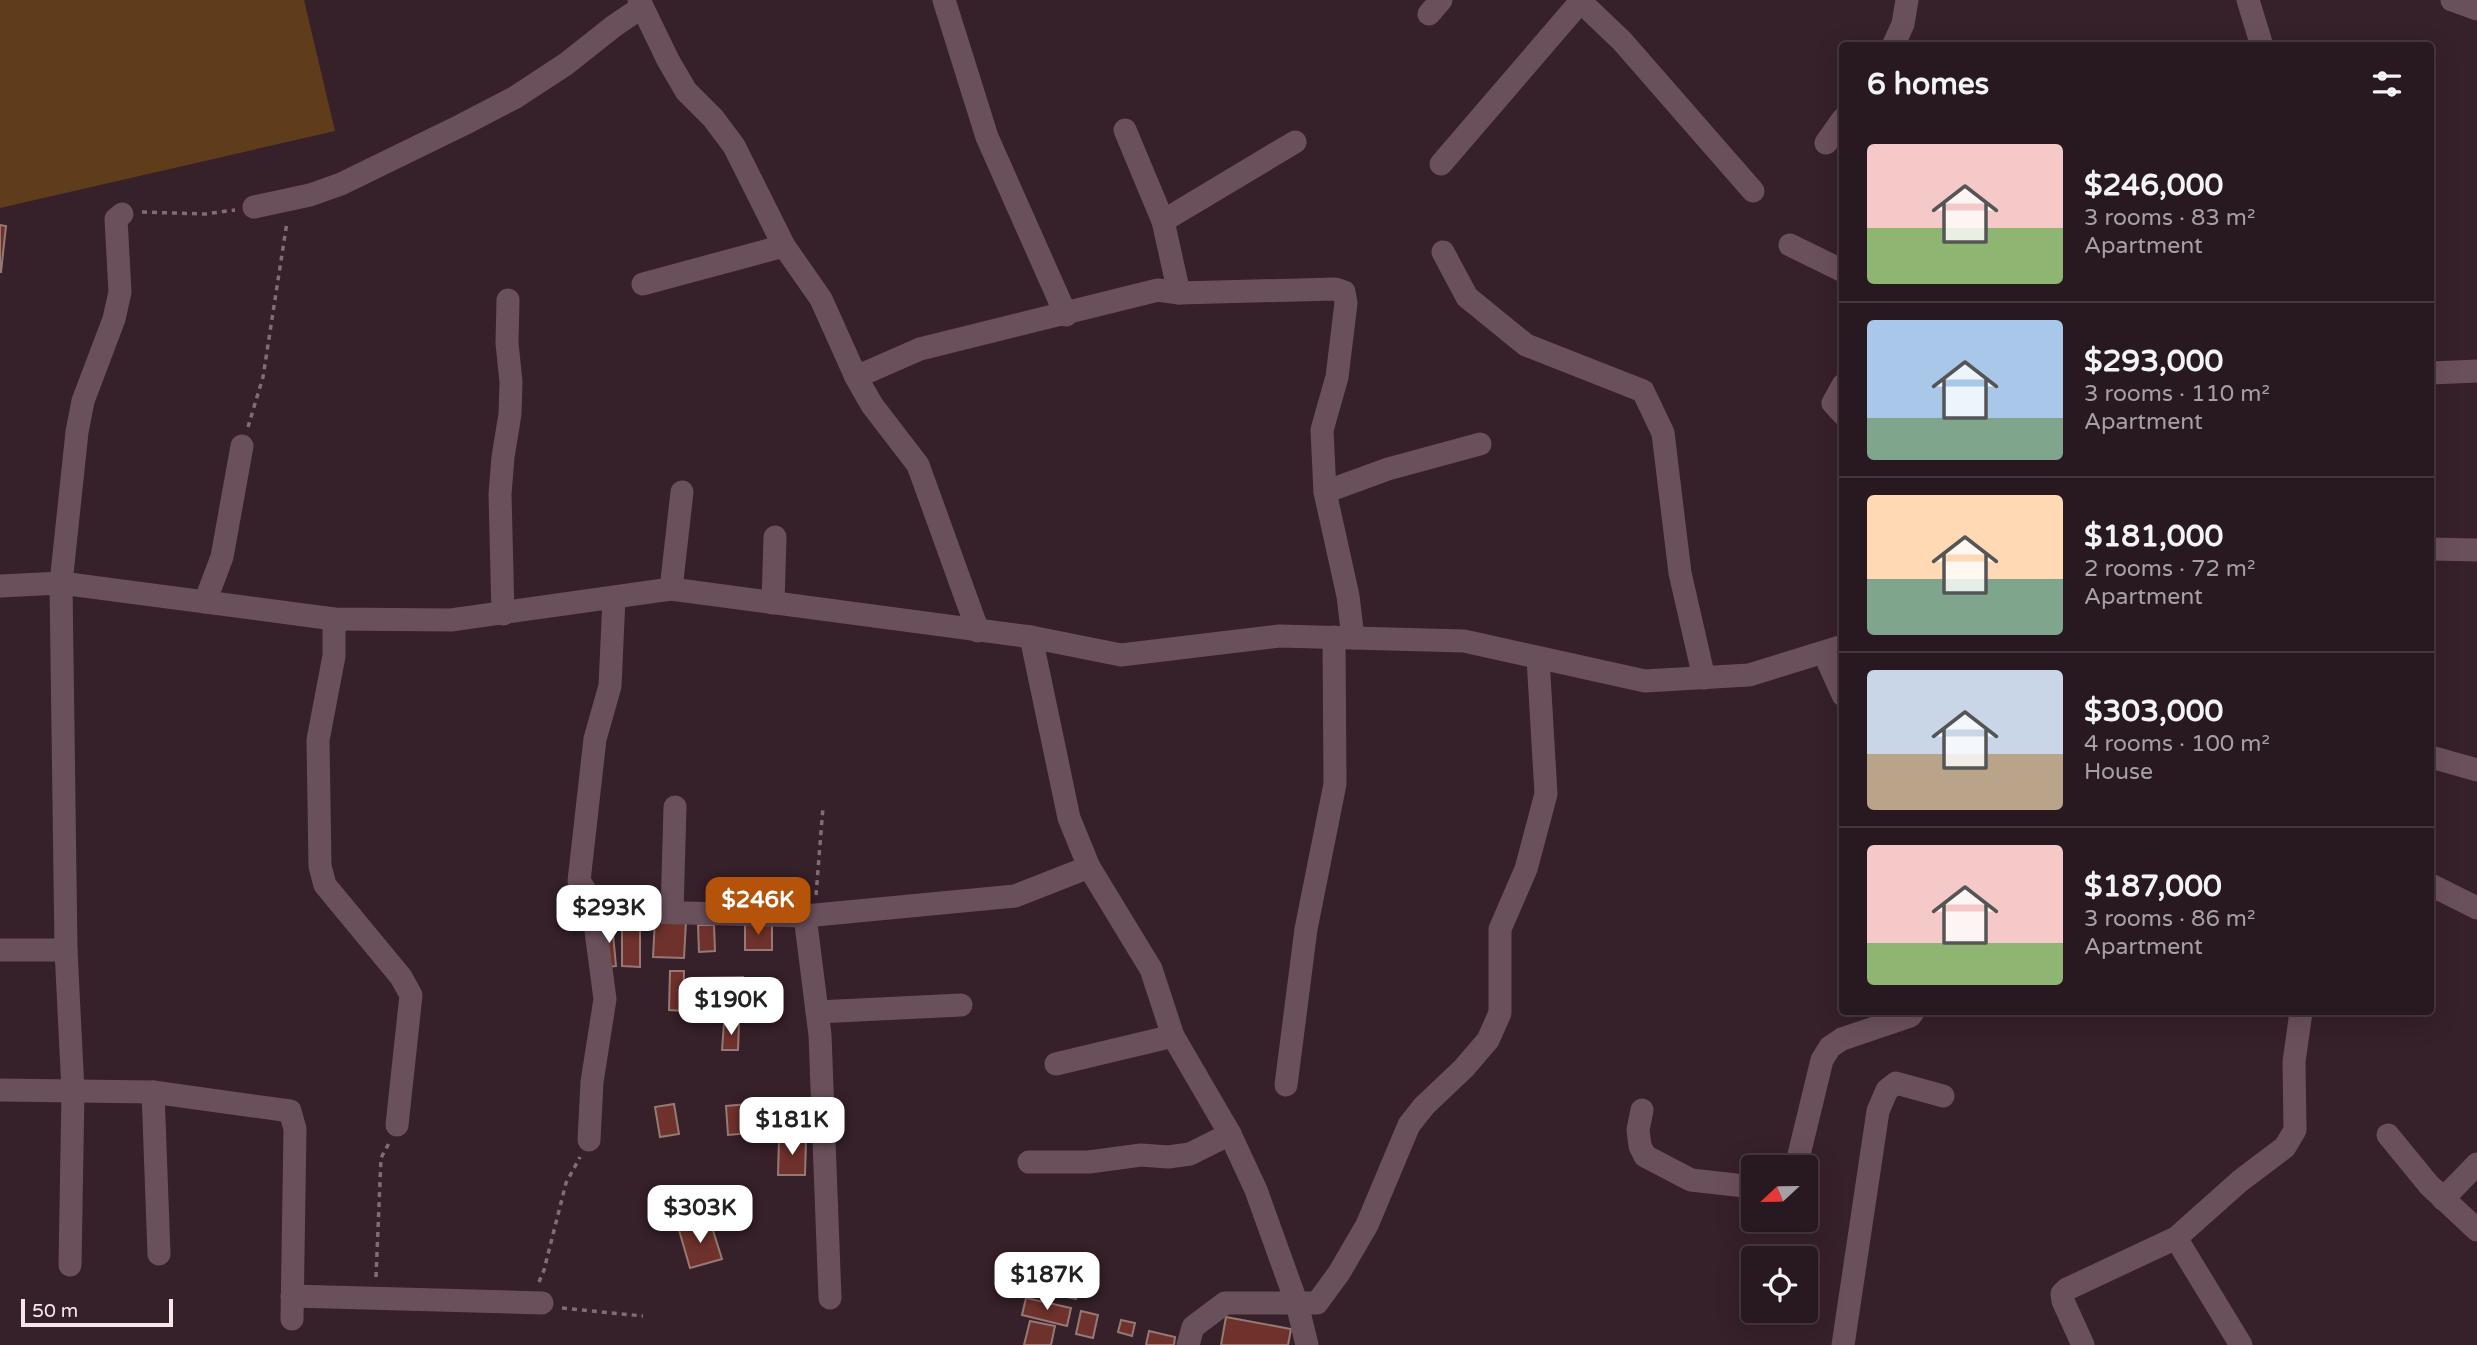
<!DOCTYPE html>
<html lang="en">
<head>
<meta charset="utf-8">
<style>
	body { margin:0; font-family:"Varela Round",sans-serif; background:#302128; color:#f1f3f6; height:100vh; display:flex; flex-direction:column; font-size:26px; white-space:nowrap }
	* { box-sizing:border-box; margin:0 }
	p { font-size:23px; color:#a5a0a4 }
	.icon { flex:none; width:38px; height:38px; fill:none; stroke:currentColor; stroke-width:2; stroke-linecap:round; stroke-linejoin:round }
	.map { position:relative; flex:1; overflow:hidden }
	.panel { position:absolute; left:1839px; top:42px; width:595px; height:973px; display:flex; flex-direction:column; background:#28181f; border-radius:7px; box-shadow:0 7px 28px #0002,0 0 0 2px #44373d }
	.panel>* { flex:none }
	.needle { width:46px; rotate:248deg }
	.fabs { position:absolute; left:1741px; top:1155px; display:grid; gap:14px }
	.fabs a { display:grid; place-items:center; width:77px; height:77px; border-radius:7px; background:#28181f; box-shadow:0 7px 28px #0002,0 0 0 2px #44373d; font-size:35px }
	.scale { position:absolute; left:21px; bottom:18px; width:152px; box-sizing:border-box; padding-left:7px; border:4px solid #f6e6ec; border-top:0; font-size:19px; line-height:24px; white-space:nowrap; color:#f6e6ec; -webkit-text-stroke:5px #362029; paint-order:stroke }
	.price { position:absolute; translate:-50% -60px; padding:0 16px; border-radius:14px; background:#fff; color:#222; font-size:23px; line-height:46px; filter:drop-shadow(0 2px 4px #0008) }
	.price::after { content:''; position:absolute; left:50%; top:42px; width:21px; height:16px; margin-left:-10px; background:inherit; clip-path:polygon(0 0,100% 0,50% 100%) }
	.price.current { background:#b45309; color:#fff }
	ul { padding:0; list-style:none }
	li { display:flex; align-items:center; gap:21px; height:175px; padding:0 28px }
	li+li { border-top:2px solid #44373d }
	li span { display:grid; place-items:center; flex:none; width:196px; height:140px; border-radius:7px; color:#555 }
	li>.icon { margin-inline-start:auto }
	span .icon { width:84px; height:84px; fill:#fffc; stroke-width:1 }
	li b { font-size:30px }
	h2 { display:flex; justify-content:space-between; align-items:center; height:84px; padding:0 28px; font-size:30px }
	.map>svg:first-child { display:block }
	.green { fill:#5f3c1a }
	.building { fill:#6e312b; stroke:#967974; stroke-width:2 }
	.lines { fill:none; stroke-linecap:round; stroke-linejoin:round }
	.path { stroke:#806d74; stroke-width:3.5; stroke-dasharray:5 5; stroke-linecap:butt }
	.minor { stroke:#6a505b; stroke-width:23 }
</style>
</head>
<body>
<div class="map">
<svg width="2477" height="1345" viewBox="0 0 2477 1345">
	<rect width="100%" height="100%" fill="#362029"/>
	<polygon class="green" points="0,0 304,0 335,131 0,208"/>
	<g class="building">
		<polygon points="0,225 6,226 1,272 0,272"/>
		<polygon points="655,919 686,921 684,958 653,957"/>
		<polygon points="622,921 640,921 640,967 622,966"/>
		<polygon points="612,923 616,966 606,967 602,924"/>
		<rect x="745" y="924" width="27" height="26"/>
		<polygon points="698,925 714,925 715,951 699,952"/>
		<polygon points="670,971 684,971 683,1011 669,1010"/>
		<polygon points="743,977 743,999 692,1000 692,978"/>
		<polygon points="752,981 764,981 764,1004 753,1004"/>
		<polygon points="724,1023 739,1024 738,1050 722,1050"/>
		<polygon points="796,1100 798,1129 728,1135 726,1106"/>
		<polygon points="674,1104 679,1134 660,1137 655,1107"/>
		<polygon points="779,1139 806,1140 805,1175 778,1175"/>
		<polygon points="710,1221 722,1259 690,1268 679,1230"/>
		<polygon points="1033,1271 1080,1282 1076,1299 1030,1289"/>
		<polygon points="1026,1298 1071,1308 1067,1326 1022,1315"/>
		<polygon points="1081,1311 1098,1315 1093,1338 1076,1334"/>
		<polygon points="1226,1317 1291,1329 1288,1345 1221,1345"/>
		<polygon points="1121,1320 1135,1323 1132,1336 1118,1332"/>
		<polygon points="1030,1321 1055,1326 1051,1345 1024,1345"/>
		<polygon points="1149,1331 1175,1337 1174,1345 1146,1345"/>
	</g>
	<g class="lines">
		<g class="path">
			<polyline points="142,212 205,214 235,210"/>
			<polyline points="248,427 263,377 287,222"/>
			<polyline points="816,895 823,807"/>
			<polyline points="376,1277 381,1158 389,1143"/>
			<polyline points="539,1282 544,1270 566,1183 580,1157"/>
			<polyline points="562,1308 643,1316"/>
		</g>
		<g class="minor">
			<polyline points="639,0 668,60 686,91 713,118 734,146 784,246 821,299 856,377 872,405 918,465 978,631"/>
			<polyline points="944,0 987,137 1066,315"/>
			<polyline points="1579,0 1622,41 1753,191"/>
			<polyline points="2248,0 2262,46"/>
			<polyline points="2452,0 2477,9"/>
			<polyline points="1429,14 1441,0"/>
			<polyline points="1893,46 1903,24 1907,0"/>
			<polyline points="1125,130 1163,221 1179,293"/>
			<polyline points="1826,143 1843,119"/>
			<polyline points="1441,164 1581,1"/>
			<polyline points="254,207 310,195 341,184 462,125 514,98 566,64 614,26 642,7"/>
			<polyline points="1163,221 1295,142"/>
			<polyline points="1790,245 1843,271"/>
			<polyline points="1443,252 1467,297 1526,345 1643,391 1663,433 1680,573 1704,678"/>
			<polyline points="643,284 784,246"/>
			<polyline points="2431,373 2477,371"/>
			<polyline points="856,377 920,349 1158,290 1179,293 1335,289 1344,292 1346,303 1337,377 1322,430 1325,492 1348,596 1353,638"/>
			<polyline points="1843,385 1833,403 1843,414"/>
			<polyline points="1325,492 1388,469 1480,444"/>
			<polyline points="2431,549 2477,550"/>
			<polyline points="0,586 61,583 334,619 451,620 671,589 1031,637 1121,655 1280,636 1464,641 1645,681 1749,675 1843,646"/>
			<polyline points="671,589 682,492"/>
			<polyline points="614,598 610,686 595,739 579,881 592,901 608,911 805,916 1015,896 1089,867"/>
			<polyline points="205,602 222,557 242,446"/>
			<polyline points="773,603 775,537"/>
			<polyline points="503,614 500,494 503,457 510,414 511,382 507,343 508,300"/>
			<polyline points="334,619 334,656 318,740 320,866 325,885 401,977 411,995 397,1125"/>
			<polyline points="1031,637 1069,818 1089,867 1151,969 1173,1036 1230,1134 1256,1190 1297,1304 1307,1345"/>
			<polyline points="1824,653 1843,695"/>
			<polyline points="2431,757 2477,770"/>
			<polyline points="2431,885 2477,908"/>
			<polyline points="672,912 675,807"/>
			<polyline points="805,916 820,1035 830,1298"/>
			<polyline points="0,950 66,950"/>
			<polyline points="817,1012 961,1005"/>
			<polyline points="1056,1064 1173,1036"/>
			<polyline points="1286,1085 1306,929 1335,784 1334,637"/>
			<polyline points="0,1090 153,1092 290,1111 295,1129 292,1319"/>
			<polyline points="153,1092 159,1254"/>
			<polyline points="1642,1110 1638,1130 1640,1146 1645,1156 1691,1180 1754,1187"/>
			<polyline points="2388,1135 2429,1185 2477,1230"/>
			<polyline points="589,1140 592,1082 605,999 592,901"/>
			<polyline points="1029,1162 1089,1162 1141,1155 1168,1157 1190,1154 1230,1134"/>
			<polyline points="1796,1167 1822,1060 1830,1047 1842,1039 1910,1016 1913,1012"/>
			<polyline points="2443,1199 2477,1164"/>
			<polyline points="2176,1238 2241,1345"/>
			<polyline points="70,1265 73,1091 66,950 61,583 77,432 83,401 114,319 120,292 116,219 122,214"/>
			<polyline points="292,1296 542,1303"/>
			<polyline points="1188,1345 1193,1327 1225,1303 1317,1303 1339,1273 1367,1225 1409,1125 1424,1106 1464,1068 1488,1040 1500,1013 1500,929 1526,869 1546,794 1538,658"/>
			<polyline points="1843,1345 1878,1111 1887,1090 1896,1083 1943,1096"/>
			<polyline points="2083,1345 2063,1301 2062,1294 2067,1289 2176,1238 2240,1181 2285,1147 2295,1130 2294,1062 2301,1012"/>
		</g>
	</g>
</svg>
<div class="fabs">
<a><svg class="needle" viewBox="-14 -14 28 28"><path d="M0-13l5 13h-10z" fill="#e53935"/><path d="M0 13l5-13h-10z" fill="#a5a0a4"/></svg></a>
<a><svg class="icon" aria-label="locate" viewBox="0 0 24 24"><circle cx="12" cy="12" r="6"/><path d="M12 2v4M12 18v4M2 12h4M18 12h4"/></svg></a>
</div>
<div class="scale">50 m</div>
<b class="price current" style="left:758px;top:937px">$246K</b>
<b class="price" style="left:609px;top:945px">$293K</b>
<b class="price" style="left:731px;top:1037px">$190K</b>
<b class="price" style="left:792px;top:1157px">$181K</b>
<b class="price" style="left:700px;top:1245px">$303K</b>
<b class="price" style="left:1047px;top:1312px">$187K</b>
<section class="panel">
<h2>6 homes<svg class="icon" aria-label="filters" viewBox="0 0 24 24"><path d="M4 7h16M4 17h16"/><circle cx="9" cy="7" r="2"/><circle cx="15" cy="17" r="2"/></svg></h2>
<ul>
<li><span style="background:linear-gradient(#f6c9c9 60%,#8fb573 0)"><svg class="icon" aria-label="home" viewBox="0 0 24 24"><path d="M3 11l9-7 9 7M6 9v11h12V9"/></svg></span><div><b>$246,000</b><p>3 rooms · 83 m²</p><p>Apartment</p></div></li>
<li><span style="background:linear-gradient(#a9c7e8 70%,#7fa58c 0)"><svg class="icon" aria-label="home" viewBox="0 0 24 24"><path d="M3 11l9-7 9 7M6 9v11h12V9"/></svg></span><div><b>$293,000</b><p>3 rooms · 110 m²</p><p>Apartment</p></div></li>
<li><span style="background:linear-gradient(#ffd9b3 60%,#7fa58c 0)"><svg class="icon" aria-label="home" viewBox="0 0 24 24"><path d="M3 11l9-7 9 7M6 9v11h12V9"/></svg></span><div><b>$181,000</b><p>2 rooms · 72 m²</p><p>Apartment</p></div></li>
<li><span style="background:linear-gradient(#c9d6e8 60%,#b9a48a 0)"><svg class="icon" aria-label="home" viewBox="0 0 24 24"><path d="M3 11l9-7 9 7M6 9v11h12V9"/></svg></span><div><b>$303,000</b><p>4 rooms · 100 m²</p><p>House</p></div></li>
<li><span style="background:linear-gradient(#f6c9c9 70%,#8fb573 0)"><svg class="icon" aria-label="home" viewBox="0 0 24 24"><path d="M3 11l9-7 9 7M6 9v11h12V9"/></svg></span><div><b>$187,000</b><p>3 rooms · 86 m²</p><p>Apartment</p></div></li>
</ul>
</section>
</div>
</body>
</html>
